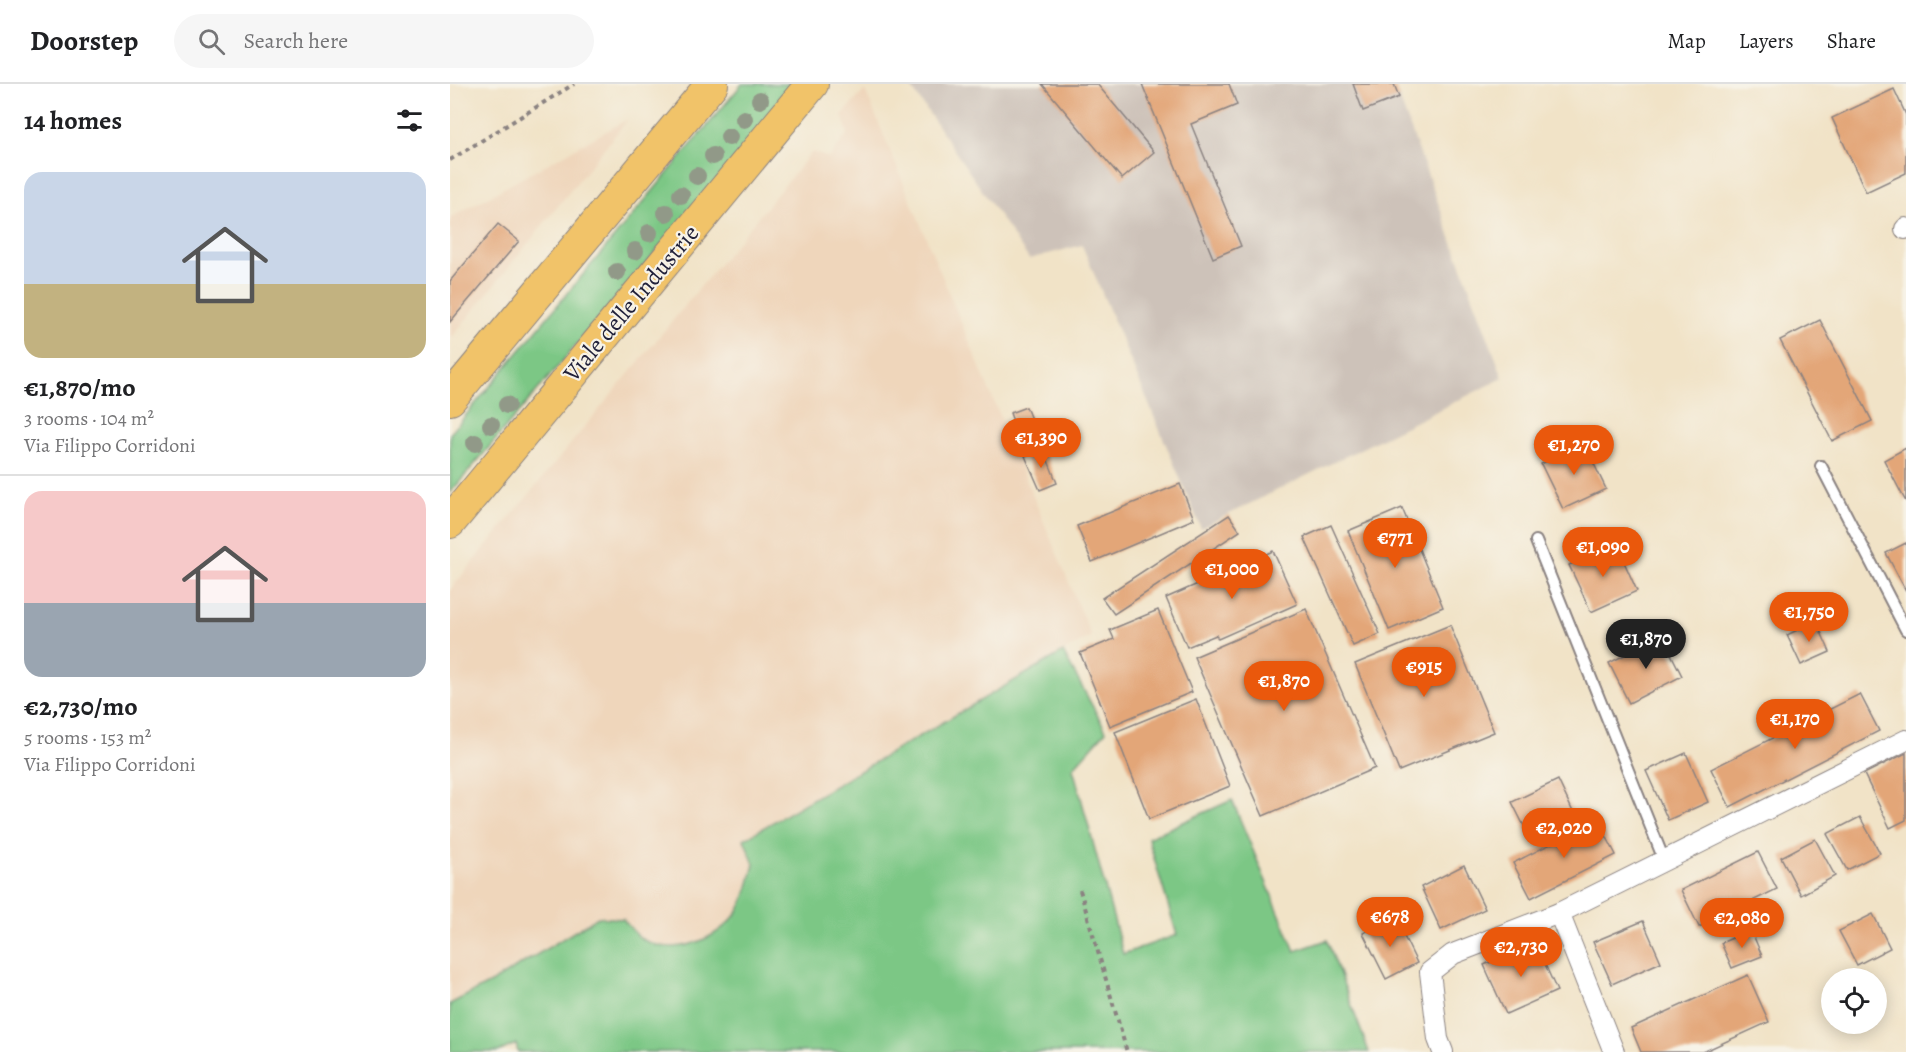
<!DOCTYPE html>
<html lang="en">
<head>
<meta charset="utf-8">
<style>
	body { margin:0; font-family:Alegreya,serif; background:#f6f6f6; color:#202124; height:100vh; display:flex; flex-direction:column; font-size:22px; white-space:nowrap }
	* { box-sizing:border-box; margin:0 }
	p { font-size:20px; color:#757577 }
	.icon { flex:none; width:33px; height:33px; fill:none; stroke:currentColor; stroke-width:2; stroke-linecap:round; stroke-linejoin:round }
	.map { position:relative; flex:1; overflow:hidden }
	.details { display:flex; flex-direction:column; background:#fff; width:450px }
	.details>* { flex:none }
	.fabs { position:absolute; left:1371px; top:884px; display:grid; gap:12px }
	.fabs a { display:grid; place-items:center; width:66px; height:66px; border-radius:50%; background:#fff; box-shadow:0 3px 15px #0003; font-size:30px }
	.price { position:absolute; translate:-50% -51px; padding:0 14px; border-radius:21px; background:#ea580c; color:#fff; font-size:20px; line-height:39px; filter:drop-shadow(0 2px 3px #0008) }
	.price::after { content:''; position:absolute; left:50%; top:36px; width:18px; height:14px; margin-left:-9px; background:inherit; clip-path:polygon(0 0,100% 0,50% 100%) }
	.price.active { background:#222; color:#fff }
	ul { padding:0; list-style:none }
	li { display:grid; align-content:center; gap:12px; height:318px; padding:0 24px }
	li+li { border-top:2px solid #e0e0e0 }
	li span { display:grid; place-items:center; height:186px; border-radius:18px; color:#555 }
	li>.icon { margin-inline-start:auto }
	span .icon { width:108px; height:108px; fill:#fffc; stroke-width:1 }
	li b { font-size:26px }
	h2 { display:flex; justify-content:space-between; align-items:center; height:72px; padding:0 24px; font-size:26px }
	header { display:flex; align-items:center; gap:36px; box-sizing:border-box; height:84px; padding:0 30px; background:#fff; border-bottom:2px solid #e0e0e0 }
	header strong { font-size:28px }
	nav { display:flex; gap:33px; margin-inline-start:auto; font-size:21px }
	.search { width:420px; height:54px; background:#f6f6f6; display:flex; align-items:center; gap:15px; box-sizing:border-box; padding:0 21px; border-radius:33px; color:#757577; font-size:22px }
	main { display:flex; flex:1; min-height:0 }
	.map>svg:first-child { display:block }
	.built { fill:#efd6bb }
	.industrial { fill:#cdc2b9 }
	.green { fill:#7cc785; stroke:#4f7460; stroke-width:1.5 }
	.building { fill:#e3a678 }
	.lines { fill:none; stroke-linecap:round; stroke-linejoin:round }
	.service-casing { stroke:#8a8281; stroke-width:14 }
	.minor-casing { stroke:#8a8281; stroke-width:22 }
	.primary-casing { stroke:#8a8281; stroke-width:34 }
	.path { stroke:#8a8281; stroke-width:4; stroke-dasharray:4.5 4.5; stroke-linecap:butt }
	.service { stroke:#fff; stroke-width:10 }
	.minor { stroke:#fff; stroke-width:20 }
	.primary { stroke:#f1c369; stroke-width:32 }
	.tree { fill:#919988 }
	.labels { text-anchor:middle; stroke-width:4.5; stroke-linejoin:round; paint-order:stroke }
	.street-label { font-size:24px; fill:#22223b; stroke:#f7f3e8 }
</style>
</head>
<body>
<header>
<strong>Doorstep</strong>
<div class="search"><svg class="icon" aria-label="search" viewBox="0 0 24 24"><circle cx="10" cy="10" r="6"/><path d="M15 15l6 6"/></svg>Search here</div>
<nav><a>Map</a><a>Layers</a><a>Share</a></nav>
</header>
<main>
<section class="details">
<h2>14 homes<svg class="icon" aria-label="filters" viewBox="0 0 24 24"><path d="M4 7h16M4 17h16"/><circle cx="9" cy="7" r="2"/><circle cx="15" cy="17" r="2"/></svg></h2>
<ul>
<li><span style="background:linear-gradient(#c9d6e8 60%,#c2b280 0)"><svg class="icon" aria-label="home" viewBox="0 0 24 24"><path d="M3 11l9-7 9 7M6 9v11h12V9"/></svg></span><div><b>€1,870/mo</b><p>3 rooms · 104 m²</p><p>Via Filippo Corridoni</p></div></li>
<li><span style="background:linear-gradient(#f6c9c9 60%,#9aa5b1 0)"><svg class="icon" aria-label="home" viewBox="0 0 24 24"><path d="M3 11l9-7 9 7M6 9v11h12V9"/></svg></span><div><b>€2,730/mo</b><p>5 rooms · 153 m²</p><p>Via Filippo Corridoni</p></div></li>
</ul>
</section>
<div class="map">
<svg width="1456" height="968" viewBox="0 0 1456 968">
	<rect width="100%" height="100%" fill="#f7f3e8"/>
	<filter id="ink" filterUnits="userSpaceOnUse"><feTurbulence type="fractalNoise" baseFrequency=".0167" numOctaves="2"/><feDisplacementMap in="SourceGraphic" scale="12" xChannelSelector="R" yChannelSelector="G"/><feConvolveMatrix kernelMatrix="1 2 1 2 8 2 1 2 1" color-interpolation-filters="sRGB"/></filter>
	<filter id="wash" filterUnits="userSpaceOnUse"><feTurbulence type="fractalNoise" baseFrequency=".008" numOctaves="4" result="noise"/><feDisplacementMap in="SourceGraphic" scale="24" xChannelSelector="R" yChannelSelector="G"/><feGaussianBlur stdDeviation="1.35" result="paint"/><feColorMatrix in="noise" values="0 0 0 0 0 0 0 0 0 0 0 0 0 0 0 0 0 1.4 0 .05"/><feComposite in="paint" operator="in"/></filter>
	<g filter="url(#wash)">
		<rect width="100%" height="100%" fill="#f1e3c7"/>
		<g class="built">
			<polygon points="415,6 641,552 294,755 304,780 288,828 266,849 244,861 217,863 192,854 173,835 0,920 0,506 362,68 379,74 398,49 392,31"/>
			<polygon points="178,35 0,256 0,134"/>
		</g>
		<polygon class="industrial" points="459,0 944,0 1053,294 751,444 632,161 579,175"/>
		<g class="green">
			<polygon points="292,0 349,0 0,409 0,350"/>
			<path d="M613 568 656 647 623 684 673 870 727 851 698 754 782 716 845 867 877 856 919 968H68L66 960 48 968H0V920L44 897 148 833 173 835C178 841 185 850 192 855 224 874 266 856 287 829 296 816 300 795 304 780L294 755Z"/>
		</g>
		<g id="blocks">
			<g class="building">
				<polygon points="592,0 647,0 704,68 672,95"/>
				<polygon points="692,0 779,0 787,21 741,40 791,162 763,174"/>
				<polygon points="903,0 944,0 949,13 913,27"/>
				<polygon points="1444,5 1456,31 1456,89 1416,108 1382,34"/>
				<polygon points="48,140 69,157 0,238 0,197"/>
				<polygon points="1370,236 1422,337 1382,357 1330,256"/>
				<polygon points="576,323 589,355 572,362 560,329"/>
				<polygon points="1134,359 1156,405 1113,425 1091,380"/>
				<polygon points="593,364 607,399 590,406 575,372"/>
				<polygon points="1456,364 1456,418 1434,376"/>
				<polygon points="730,400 744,435 642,478 627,442"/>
				<polygon points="952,424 993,523 939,546 898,447"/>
				<polygon points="779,431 790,447 664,530 652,514"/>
				<polygon points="881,441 930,550 903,562 854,453"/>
				<polygon points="1456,459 1456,507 1436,469"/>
				<polygon points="1166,460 1187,507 1141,528 1119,481"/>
				<polygon points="823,467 847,520 768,555 766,551 737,563 716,514"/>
				<polygon points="856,525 925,684 813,732 744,573"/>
				<polygon points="708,526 742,608 660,642 630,569 664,555 660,546"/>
				<polygon points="1366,537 1380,568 1351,581 1337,551"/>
				<polygon points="1000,541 1044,648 949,687 905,580"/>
				<polygon points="1212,552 1232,592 1179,619 1159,579"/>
				<polygon points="1410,610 1429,647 1280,723 1261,685"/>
				<polygon points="746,615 780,702 699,735 665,648"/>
				<polygon points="1236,669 1258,718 1218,736 1196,687"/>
				<polygon points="1456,669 1456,736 1440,744 1414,690"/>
				<polygon points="1108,696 1123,728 1078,750 1062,718"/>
				<polygon points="1410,733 1430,769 1397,786 1377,750"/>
				<polygon points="1148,736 1166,771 1081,814 1063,779"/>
				<polygon points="1365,755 1385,792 1351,811 1331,773"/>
				<polygon points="1308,768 1327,805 1249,843 1231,806"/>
				<polygon points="1014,781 1035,825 991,846 971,803"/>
				<polygon points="1423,830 1440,864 1407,881 1389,847"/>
				<polygon points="945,834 967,879 936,895 913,849"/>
				<polygon points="1193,837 1211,878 1162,900 1143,858"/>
				<polygon points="1301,846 1312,872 1282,884 1271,859"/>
				<polygon points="1085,858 1107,907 1056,930 1034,881"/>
				<polygon points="1298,891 1319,938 1253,968 1191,968 1181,944"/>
			</g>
		</g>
	</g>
	<g filter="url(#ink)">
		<use href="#blocks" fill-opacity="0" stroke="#8a8281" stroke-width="1.5"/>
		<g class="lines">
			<g class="service-casing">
				<g id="service">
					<polyline points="1371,382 1456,546"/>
					<polyline points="1086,457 1214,776"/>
				</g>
			</g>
			<g class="minor-casing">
				<g id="minor">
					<polyline points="1455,145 1456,144"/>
					<polyline points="1109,829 1164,968"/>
					<polyline points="993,968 988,955 980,888 1003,870 1109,829 1456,656"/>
				</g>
			</g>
			<g class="primary-casing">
				<g id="primary">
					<polyline points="0,315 262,0"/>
					<polyline points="0,438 362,0"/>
				</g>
			</g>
			<g class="path">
				<polyline points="0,76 124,0"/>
				<polyline points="630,806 677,968"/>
			</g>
			<use href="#service" class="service"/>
			<use href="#minor" class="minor"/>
			<use href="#primary" class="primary"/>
		</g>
		<g class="tree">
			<circle cx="310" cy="16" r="9"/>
			<circle cx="294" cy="35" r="9"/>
			<circle cx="279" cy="53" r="9"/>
			<circle cx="263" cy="72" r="9"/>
			<circle cx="247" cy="92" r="9"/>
			<circle cx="231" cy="111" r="9"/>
			<circle cx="216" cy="129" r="9"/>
			<circle cx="199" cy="149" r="9"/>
			<circle cx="185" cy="167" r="9"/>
			<circle cx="167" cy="188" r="9"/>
			<circle cx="57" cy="321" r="9"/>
			<circle cx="41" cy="341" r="9"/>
			<circle cx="25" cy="359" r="9"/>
		</g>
	</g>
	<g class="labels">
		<g class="street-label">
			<text transform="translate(181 219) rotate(-50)" y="8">Viale delle Industrie</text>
		</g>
	</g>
</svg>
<div class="fabs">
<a><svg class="icon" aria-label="locate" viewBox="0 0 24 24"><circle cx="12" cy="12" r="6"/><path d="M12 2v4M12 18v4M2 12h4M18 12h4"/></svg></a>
</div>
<b class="price" style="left:591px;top:385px">€1,390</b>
<b class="price" style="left:1124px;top:392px">€1,270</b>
<b class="price" style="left:945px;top:485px">€771</b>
<b class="price" style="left:1153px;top:494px">€1,090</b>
<b class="price" style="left:782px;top:516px">€1,000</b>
<b class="price" style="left:1359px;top:559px">€1,750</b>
<b class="price active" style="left:1196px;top:586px">€1,870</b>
<b class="price" style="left:974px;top:614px">€915</b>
<b class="price" style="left:834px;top:628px">€1,870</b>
<b class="price" style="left:1345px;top:666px">€1,170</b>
<b class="price" style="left:1114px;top:775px">€2,020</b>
<b class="price" style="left:940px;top:864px">€678</b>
<b class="price" style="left:1292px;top:865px">€2,080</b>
<b class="price" style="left:1071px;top:894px">€2,730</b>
</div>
</main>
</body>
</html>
